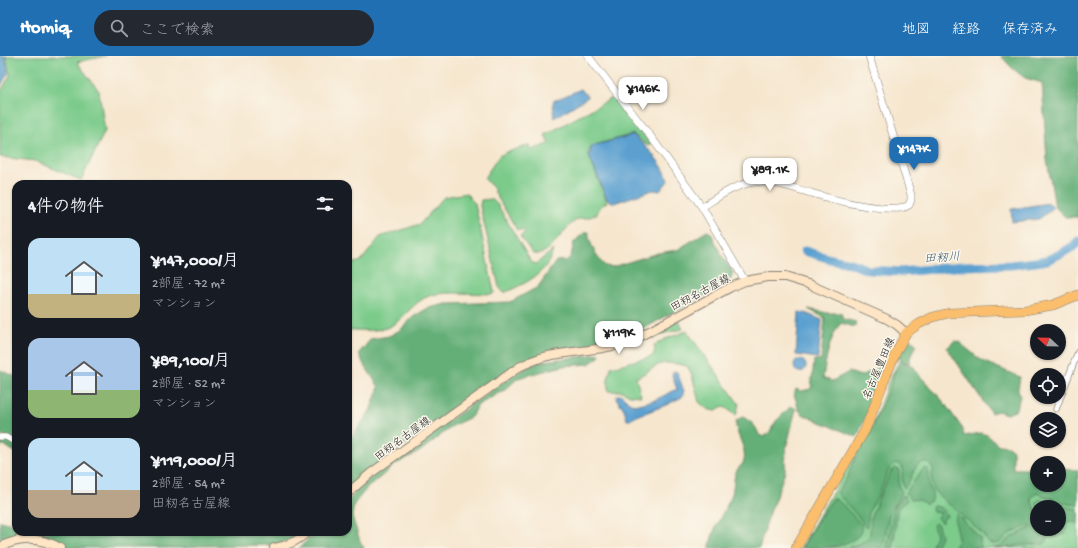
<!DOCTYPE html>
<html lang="ja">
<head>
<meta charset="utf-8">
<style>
	body { margin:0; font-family:"Gochi Hand","Klee One",sans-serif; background:#242831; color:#f1f3f6; height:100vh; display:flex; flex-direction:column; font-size:15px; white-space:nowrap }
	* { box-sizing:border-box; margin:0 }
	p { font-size:13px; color:#9ea1a6 }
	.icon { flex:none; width:22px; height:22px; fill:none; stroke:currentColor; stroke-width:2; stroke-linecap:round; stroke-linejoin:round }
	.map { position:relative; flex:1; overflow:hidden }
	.drawer { position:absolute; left:12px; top:124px; width:340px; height:356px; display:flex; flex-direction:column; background:#171b24; border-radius:12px; box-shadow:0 1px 3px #0004 }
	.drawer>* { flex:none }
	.needle { width:26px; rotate:292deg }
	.fabs { position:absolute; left:1030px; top:268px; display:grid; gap:8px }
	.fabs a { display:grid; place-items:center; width:36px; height:36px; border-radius:50%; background:#171b24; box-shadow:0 1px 3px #0004; font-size:20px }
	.price { position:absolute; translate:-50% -34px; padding:0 9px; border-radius:8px; background:#fff; color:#222; font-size:13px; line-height:26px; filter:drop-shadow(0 1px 2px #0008) }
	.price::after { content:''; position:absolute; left:50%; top:24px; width:12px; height:9px; margin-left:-6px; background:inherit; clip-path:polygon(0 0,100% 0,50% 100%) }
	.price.current { background:#1f6fb2; color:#fff }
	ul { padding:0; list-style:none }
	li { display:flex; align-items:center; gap:12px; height:100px; padding:0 16px }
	li span { display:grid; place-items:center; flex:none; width:112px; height:80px; border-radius:12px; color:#555 }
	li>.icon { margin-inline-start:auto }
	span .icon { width:48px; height:48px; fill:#fffc; stroke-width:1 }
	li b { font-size:17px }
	h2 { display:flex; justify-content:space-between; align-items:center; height:48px; padding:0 16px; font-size:17px }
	header { display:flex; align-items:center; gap:24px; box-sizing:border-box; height:56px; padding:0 20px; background:#1f6fb2; color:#fff }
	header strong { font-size:19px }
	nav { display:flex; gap:22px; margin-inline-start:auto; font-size:14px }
	.search { width:280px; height:36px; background:#242831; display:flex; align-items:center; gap:10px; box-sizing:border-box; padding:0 14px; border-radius:22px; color:#9ea1a6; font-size:15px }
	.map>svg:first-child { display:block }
	.green { fill:#7bcb8b; stroke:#4c7454; fill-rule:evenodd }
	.forest { fill:#64af77; stroke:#40664a }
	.water { fill:#5ba0d0; stroke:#3c5e76 }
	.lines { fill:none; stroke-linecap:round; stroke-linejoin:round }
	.river { stroke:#5ba0d0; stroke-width:9 }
	.minor-casing { stroke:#898175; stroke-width:7 }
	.tertiary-casing { stroke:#898175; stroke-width:8 }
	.secondary-casing { stroke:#898175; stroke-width:10 }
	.primary-casing { stroke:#898175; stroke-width:10 }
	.minor { stroke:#fff; stroke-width:5.5 }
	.tertiary { stroke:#fff; stroke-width:7 }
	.secondary { stroke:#fde5c5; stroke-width:8 }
	.primary { stroke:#fabe6d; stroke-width:9 }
	.labels { text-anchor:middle; stroke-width:3; stroke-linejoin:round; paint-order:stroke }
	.street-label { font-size:11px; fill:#1c1c1c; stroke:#fbf7ec }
	.water-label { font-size:12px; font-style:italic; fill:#38576d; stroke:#fbf7ec }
</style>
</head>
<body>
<header>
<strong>Homiq</strong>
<div class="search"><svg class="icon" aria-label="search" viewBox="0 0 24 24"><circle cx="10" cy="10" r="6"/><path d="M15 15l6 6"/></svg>ここで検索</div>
<nav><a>地図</a><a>経路</a><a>保存済み</a></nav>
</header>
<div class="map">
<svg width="1078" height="492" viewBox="0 0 1078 492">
	<rect width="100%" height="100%" fill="#fbf7ec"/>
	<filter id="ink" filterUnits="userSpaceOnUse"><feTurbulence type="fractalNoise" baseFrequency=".025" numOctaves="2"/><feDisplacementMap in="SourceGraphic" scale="8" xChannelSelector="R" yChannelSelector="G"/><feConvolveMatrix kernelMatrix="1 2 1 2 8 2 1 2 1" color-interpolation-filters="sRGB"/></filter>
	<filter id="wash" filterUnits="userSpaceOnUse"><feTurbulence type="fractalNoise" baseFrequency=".012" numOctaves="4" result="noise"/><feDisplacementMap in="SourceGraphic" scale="16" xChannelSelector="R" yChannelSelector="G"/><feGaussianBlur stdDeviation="0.9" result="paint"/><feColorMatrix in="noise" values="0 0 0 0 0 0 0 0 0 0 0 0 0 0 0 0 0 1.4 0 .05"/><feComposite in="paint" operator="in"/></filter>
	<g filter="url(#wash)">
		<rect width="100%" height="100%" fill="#f6e6ce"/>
		<g class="green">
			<polygon points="6,0 106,0 77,6 99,35 105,75 81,124 35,105 0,101 0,37 10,19"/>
			<path d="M614 41 651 88 648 90 633 78 591 90 588 98 607 146 600 151 597 158C594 159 589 162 585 162 582 163 582 161 579 163 563 169 551 202 533 198L520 180 525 177 523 174H517L495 137 494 133 484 122 499 100 507 96 530 89 531 94 549 88 545 79Z"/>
			<path d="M466 137 475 148 494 236 493 238C478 238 442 235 429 240 413 246 405 262 391 270 381 276 360 274 348 274V209L361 205 380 181 420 168 444 141Z"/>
			<path d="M492 143 497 148 531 206 536 208 553 194C548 218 524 228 504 237L499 231 480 150 481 144Z"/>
			<polygon points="678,264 683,273 666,277 652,283 655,280 655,275"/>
			<path d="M687 275 739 348 736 359 723 350 715 355 707 353 699 346 692 319 687 310C678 308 669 306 661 308 658 308 641 320 636 322L641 340 630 339 622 335H608V323L611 311 653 300 655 293 654 289 665 283Z"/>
			<path d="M899 305 913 310 919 319 942 344 962 372 958 405 1051 443 1063 447 1078 449V492H800L872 370 890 322ZM1037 451H1059V473H1037Z"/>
		</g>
		<g class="forest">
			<polygon points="1001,0 1078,0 1078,161 1065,161 1055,151 1047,104 1042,27 1025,22 1012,12"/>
			<path d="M707 175 711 177 722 200 733 217 730 225 634 278 618 285 548 296 470 342 355 425 348 432V386L370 355 379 331 363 307 359 297 371 283 389 280 400 274 413 261 428 252 446 248 510 246 538 231 556 205 564 204 566 205 571 200 574 186 585 176H589C587 183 599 207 606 210 608 211 610 210 612 211L658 197 677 194Z"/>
			<path d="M808 253 827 257H841L843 263 856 266 855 271 841 267C829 281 826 303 823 322L832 325 849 316 861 320 880 311 885 315 857 381 808 361C795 355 799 350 794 339L796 333 801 335 811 333 814 304H821L825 262Z"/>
			<polygon points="911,284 917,289 910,301 910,307 899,304 898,301 908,286"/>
			<polygon points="954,285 959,286 982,305 1020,321 1018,333 1020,340 1018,348 1015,355 1006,358 998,355 991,357 947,292"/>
			<polygon points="600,298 599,301 589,308 563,310 518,322 505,334 478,349 471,361 454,369 419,396 396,408 367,432 354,448 352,460 360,485 364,492 299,492 316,476 348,476 348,445 361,430 384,411 512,320 532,309 544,305"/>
			<path d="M902 306 913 310 919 319 942 344 962 372 964 380 981 377 987 379 999 389 1008 390 1013 394V413H1037V429H1059V413L1078 414V449L1063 447 1037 437 1032 441 1031 443 1037 459 1036 466C1028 472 1018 472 1010 478 1005 481 1001 488 995 488 989 489 986 484 984 479L935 436C930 428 932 421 933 413L928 406C912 404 914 424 904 432 901 426 903 417 902 410L897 407 894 408 888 415 878 440 869 455 867 471H865L861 464 837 437 848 420 851 411 859 395 871 377 872 373 891 328 894 317Z"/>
			<polygon points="0,314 16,321 16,385 0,379"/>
			<path d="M791 350 796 353 786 393 785 416 767 465 759 492H710C709 479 727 451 732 438 734 430 733 421 737 414 739 411 742 409 743 407 749 392 734 379 736 365L742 361C751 364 756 370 759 379L764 381 769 377 776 365Z"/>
			<polygon points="0,383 8,384 16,389 16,397 4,389 0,390"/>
			<polygon points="895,412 899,414 899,431 902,436 889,459 883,492 847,492 863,486 870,480 871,460 891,415"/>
			<path d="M924 412 928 413C930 417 928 421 929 427 929 433 934 437 932 444L926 448 919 444 911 443 905 437Z"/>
			<polygon points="903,439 907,444 898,452 897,456 893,492 887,492 893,457 894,452"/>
			<path d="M834 442 841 447 861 468C862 473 861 476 858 480 844 492 822 492 802 492L823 456Z"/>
			<polygon points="1039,443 1059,450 1078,453 1078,470 1075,466 1068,465 1067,467 1068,470 1065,478 1057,481 1048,481 1044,488 1020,489 1014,491 994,492 998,492 1013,480 1037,469 1037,473 1059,473 1059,451 1038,451 1036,446"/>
			<path d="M934 450C943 452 942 451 947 460L944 462 943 466H940L937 461 941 457 933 456 932 451Z"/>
			<path d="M957 458 980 482 981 492H953L958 485C958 475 952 467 957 458Z"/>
			<path d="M0 465 12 468 16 465V476H303L290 484 276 489 198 490 186 492C148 492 110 492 72 492 66 492 59 486 53 483 35 474 18 478 0 485Z"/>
			<polygon points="935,467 938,469 941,480 937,489 934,492 931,492 936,479 933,469"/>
		</g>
		<g class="water">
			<polygon points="0,0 5,0 8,17 0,31"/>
			<polygon points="581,33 588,41 554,62 553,45"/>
			<path d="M633 79C645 89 666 110 668 125L660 135 653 134 614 147 607 143 589 100 592 90Z"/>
			<polygon points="1049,147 1053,152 1039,163 1012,166 1011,153"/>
			<polygon points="799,256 805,257 822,264 818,302 796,299"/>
			<circle cx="800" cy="310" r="6"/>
			<polygon points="675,315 677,316 684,335 682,341 666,349 637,360 630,364 627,364 624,353 616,342 617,339 622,339 629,346 635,349 655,344 677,333 672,320 673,316"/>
		</g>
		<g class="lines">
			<polyline class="river" points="805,195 830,203 850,207 868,214 901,216 963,210 1011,209 1035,206 1047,204 1060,198 1074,190 1078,185"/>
		</g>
	</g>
	<g filter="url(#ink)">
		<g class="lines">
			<g class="minor-casing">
				<g id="minor">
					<polyline points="1056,353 1078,296"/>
					<polyline points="0,381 6,381 16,387"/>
				</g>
			</g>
			<g class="tertiary-casing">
				<g id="tertiary">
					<polyline points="588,0 654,85 702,151 745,225"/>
					<path d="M702 151C718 141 734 129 754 126 773 124 792 132 811 137 834 144 858 150 883 152 892 152 901 154 909 149L911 144V139L869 0"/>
				</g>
			</g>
			<g class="secondary-casing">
				<g id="secondary">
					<path d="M348 437 371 417 519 311C528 307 537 302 548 300 576 294 605 295 633 284L731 231 745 225 768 221H785L808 228 887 263 897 269 906 277"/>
					<path d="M0 491C20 481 40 481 60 492"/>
					<path d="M274 492C288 490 297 485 308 476"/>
				</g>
			</g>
			<g class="primary-casing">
				<polyline id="primary" points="796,492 865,374 886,320 896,296 906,277 919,268 933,261 949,257 1025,254 1053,249 1078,239"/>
			</g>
			<use href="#minor" class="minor"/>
			<use href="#tertiary" class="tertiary"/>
			<use href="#secondary" class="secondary"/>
			<use href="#primary" class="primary"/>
		</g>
	</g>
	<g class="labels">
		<g class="street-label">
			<text transform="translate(700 236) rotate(-28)" y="4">田籾名古屋線</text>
			<text transform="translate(878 312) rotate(-67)" y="4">名古屋豊田線</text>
			<text transform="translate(402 382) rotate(-36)" y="4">田籾名古屋線</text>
		</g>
		<g class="water-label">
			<text transform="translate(942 201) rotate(-4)" y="4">田籾川</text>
		</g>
	</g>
</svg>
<div class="fabs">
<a><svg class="needle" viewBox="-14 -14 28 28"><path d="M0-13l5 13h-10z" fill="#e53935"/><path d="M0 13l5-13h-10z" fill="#9ea1a6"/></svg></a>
<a><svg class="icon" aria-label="locate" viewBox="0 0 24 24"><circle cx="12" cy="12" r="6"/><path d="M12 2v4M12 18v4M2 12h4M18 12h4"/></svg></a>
<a><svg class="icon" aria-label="layers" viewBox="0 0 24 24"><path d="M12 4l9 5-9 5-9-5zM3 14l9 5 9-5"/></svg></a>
<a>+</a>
<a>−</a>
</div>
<b class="price" style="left:643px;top:55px">¥146K</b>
<b class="price current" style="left:914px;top:115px">¥147K</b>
<b class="price" style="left:770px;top:136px">¥89.1K</b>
<b class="price" style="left:619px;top:299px">¥119K</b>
<section class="drawer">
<h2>4件の物件<svg class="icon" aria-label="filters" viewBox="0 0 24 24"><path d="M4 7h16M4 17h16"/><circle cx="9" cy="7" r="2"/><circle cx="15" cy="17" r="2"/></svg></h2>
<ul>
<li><span style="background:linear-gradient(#bfe0f5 70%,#c2b280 0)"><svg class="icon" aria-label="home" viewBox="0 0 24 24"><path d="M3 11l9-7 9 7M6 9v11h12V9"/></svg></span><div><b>¥147,000/月</b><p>2部屋 · 72 m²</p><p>マンション</p></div></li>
<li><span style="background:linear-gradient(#a9c7e8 65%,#8fb573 0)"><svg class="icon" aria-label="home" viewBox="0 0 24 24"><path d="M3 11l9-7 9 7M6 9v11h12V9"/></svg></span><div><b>¥89,100/月</b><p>2部屋 · 52 m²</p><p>マンション</p></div></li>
<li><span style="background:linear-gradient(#bfe0f5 65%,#b9a48a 0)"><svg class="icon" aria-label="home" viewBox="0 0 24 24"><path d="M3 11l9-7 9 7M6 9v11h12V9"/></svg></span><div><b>¥119,000/月</b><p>2部屋 · 54 m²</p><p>田籾名古屋線</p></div></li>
</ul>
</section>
</div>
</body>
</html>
